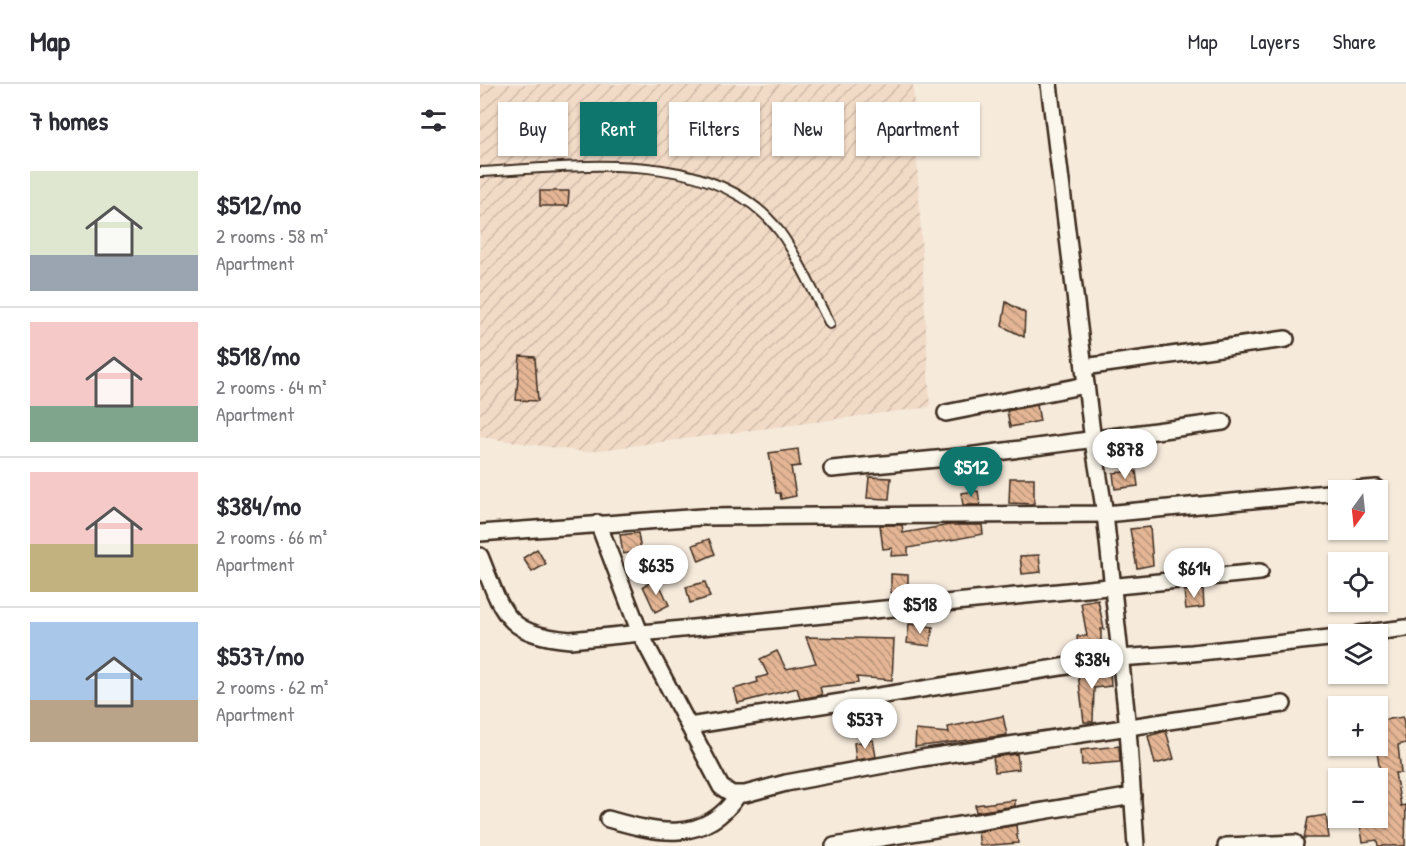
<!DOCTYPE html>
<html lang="en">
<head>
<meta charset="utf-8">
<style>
	body { margin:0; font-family:"Patrick Hand",sans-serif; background:#f2f2f3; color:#2b2b33; height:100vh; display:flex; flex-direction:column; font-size:22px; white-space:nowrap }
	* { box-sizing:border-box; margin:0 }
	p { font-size:20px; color:#7c7c81 }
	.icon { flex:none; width:33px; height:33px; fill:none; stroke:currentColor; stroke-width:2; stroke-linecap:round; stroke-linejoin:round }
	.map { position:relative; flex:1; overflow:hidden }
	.drawer { display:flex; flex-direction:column; background:#fff; width:480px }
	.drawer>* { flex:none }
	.hud { position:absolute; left:18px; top:18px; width:570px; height:54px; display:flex; gap:12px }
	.needle { width:39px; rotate:195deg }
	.tools { position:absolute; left:848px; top:396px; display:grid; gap:12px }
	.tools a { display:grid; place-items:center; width:60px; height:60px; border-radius:0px; background:#fff; box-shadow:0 2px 4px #0004; font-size:30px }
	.price { position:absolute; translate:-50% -51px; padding:0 14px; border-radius:21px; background:#fff; color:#222; font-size:20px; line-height:39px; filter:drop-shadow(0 2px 3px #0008) }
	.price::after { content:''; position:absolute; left:50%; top:36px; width:18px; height:14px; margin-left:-9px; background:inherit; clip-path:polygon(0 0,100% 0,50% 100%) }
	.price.on { background:#0f766e; color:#fff }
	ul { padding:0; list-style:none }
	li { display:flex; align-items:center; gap:18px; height:150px; padding:0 30px }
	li+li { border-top:2px solid #e1e1e2 }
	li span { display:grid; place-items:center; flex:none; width:168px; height:120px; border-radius:0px; color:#555 }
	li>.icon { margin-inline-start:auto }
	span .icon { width:72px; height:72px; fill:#fffc; stroke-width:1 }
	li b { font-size:26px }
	h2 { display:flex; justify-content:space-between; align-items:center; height:72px; padding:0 30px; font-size:26px }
	.tag { padding:0 21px; border-radius:0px; background:#fff; box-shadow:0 2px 4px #0004; font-size:21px; line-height:54px }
	.tag.on { background:#0f766e; color:#fff }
	header { display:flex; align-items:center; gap:36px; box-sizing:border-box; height:84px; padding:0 30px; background:#fff; border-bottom:2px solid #e1e1e2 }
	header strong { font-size:28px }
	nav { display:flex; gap:33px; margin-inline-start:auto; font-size:21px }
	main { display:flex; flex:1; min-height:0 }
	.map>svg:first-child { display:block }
	.industrial { fill:url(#industrial-furrows) }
	.building { fill:url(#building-back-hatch); stroke:#3b2a1e; stroke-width:1.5 }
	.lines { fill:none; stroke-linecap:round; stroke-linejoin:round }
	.service-casing { stroke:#3b2a1e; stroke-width:12 }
	.minor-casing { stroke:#3b2a1e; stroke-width:20 }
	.service { stroke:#fbf7ec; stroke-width:8 }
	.minor { stroke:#fbf7ec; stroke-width:15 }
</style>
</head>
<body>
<header>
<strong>Map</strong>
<nav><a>Map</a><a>Layers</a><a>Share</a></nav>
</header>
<main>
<section class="drawer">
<h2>7 homes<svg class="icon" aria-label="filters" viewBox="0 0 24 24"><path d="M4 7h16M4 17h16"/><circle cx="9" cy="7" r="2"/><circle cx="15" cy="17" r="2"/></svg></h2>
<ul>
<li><span style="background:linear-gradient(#dfe7d0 70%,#9aa5b1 0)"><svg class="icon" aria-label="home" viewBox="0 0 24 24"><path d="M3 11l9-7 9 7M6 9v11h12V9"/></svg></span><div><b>$512/mo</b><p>2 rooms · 58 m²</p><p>Apartment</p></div></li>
<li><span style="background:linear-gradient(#f6c9c9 70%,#7fa58c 0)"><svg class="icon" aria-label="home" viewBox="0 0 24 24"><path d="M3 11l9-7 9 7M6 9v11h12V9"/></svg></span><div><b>$518/mo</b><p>2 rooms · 64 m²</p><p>Apartment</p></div></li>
<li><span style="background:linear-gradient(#f6c9c9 60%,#c2b280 0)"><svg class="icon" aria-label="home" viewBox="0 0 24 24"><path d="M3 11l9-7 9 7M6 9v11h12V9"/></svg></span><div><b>$384/mo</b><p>2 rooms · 66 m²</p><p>Apartment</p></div></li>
<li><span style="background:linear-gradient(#a9c7e8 65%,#b9a48a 0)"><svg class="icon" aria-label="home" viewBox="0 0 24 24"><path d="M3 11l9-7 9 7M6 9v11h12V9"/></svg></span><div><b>$537/mo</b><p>2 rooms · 62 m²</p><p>Apartment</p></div></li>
</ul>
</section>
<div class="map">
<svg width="926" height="762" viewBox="0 0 926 762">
	<defs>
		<pattern id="industrial-furrows" width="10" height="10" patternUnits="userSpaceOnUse" patternTransform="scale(1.5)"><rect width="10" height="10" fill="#f1dac6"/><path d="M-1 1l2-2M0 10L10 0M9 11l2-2" fill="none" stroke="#d0bbaa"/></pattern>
		<pattern id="building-back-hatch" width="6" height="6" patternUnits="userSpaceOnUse" patternTransform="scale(1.5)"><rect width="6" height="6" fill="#e4b695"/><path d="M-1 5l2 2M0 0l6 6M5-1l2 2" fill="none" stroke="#ba9479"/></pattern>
	</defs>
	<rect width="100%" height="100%" fill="#f6eadb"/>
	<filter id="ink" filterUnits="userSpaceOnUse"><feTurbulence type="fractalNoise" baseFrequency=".0167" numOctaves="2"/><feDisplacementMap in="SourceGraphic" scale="12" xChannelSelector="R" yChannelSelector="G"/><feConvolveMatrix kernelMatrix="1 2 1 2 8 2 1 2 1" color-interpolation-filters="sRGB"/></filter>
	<g filter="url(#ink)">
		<polygon class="industrial" points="0,0 433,0 450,323 104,368 0,353"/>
		<g class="building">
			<polygon points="60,107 89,107 88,122 60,122"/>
			<polygon points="526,218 545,229 544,253 522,242"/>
			<polygon points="40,272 55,273 58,317 36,316"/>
			<polygon points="557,321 560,337 530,343 527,327"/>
			<polygon points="318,365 320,382 311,383 316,412 301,415 300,409 296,409 289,369"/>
			<polygon points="656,387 658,402 635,405 633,389"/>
			<polygon points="389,393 411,394 409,415 387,414"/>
			<polygon points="530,394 554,394 554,420 529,419"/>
			<polygon points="498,407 500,421 483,421 481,409"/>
			<polygon points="400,441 422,441 423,449 470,441 502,441 503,450 428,464 428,471 411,472 412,464 403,465"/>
			<polygon points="670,443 673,481 657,484 650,445"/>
			<polygon points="158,449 161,467 143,470 140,451"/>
			<polygon points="229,455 235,470 219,477 213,461"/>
			<polygon points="57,465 66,480 52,488 43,474"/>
			<polygon points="559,471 561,488 542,490 540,472"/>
			<polygon points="411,490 428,491 428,509 411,509"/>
			<polygon points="177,495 189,521 175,528 163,502"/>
			<polygon points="225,498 230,513 210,519 206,503"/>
			<polygon points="723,505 724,523 706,525 704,507"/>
			<polygon points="618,516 624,545 621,545 621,567 598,571 597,552 607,552 601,519"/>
			<polygon points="429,540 453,543 450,562 427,559"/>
			<polygon points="326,553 414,555 412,596 377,593 378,599 340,603 342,611 320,615 317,604 258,619 254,605 278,598 277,594 288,591 280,575 297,567 306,585 336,579"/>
			<polygon points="630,586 631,602 614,604 613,638 604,638 598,590"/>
			<polygon points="523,632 527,651 435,663 436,646 469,649 468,643"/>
			<polygon points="923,633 926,659 918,661 921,689 915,689 921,722 926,721 925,762 898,762 897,756 883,758 879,734 897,734 897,726 906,724 896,662 897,637"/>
			<polygon points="686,647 694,675 675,680 668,652"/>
			<polygon points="393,656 396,673 376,676 374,659"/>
			<polygon points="639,662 640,678 602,681 601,666"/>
			<polygon points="537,670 539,685 515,688 513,673"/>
			<polygon points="535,716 535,722 496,728 495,721"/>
			<polygon points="846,731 849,754 824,754 828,734"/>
			<polygon points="536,741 538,759 500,762 498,748"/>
		</g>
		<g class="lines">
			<g class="service-casing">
				<path id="service" d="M0 88C95 83 235 61 300 148 320 175 334 211 350 240"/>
			</g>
			<g class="minor-casing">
				<g id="minor">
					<polyline points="569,0 613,357 625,430 648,645 656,762"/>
					<polyline points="604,283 806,255"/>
					<polyline points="466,329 606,301"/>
					<polyline points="352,385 488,372 743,338"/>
					<polyline points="872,406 897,404"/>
					<polyline points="118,439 160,549 241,703 252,710 265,710 306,699 442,674 803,620"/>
					<polyline points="0,449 222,433 625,430 858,408"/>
					<path d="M0 472C23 529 24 550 90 556L780 488"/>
					<polyline points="879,550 926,544"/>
					<polyline points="209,642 638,574 712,569 858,553"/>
					<path d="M128 735C177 749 224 761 258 711"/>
					<polyline points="354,762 653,712"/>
					<polyline points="746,762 815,759"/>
				</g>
			</g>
			<use href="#service" class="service"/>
			<use href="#minor" class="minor"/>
		</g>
	</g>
</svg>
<div class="tools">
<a><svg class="needle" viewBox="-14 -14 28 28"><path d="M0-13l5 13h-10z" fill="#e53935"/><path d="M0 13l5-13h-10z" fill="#7c7c81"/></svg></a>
<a><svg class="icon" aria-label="locate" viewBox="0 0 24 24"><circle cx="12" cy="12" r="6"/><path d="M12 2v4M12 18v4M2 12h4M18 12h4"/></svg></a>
<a><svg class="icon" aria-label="layers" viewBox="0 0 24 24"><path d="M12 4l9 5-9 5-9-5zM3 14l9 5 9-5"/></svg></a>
<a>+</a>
<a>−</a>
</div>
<b class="price" style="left:645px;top:396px">$878</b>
<b class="price on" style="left:491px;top:414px">$512</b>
<b class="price" style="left:176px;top:512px">$635</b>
<b class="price" style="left:714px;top:515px">$614</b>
<b class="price" style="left:440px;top:551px">$518</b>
<b class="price" style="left:612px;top:606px">$384</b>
<b class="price" style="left:385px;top:666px">$537</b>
<div class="hud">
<a class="tag">Buy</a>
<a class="tag on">Rent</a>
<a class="tag">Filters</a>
<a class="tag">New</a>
<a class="tag">Apartment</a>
</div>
</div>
</main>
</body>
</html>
